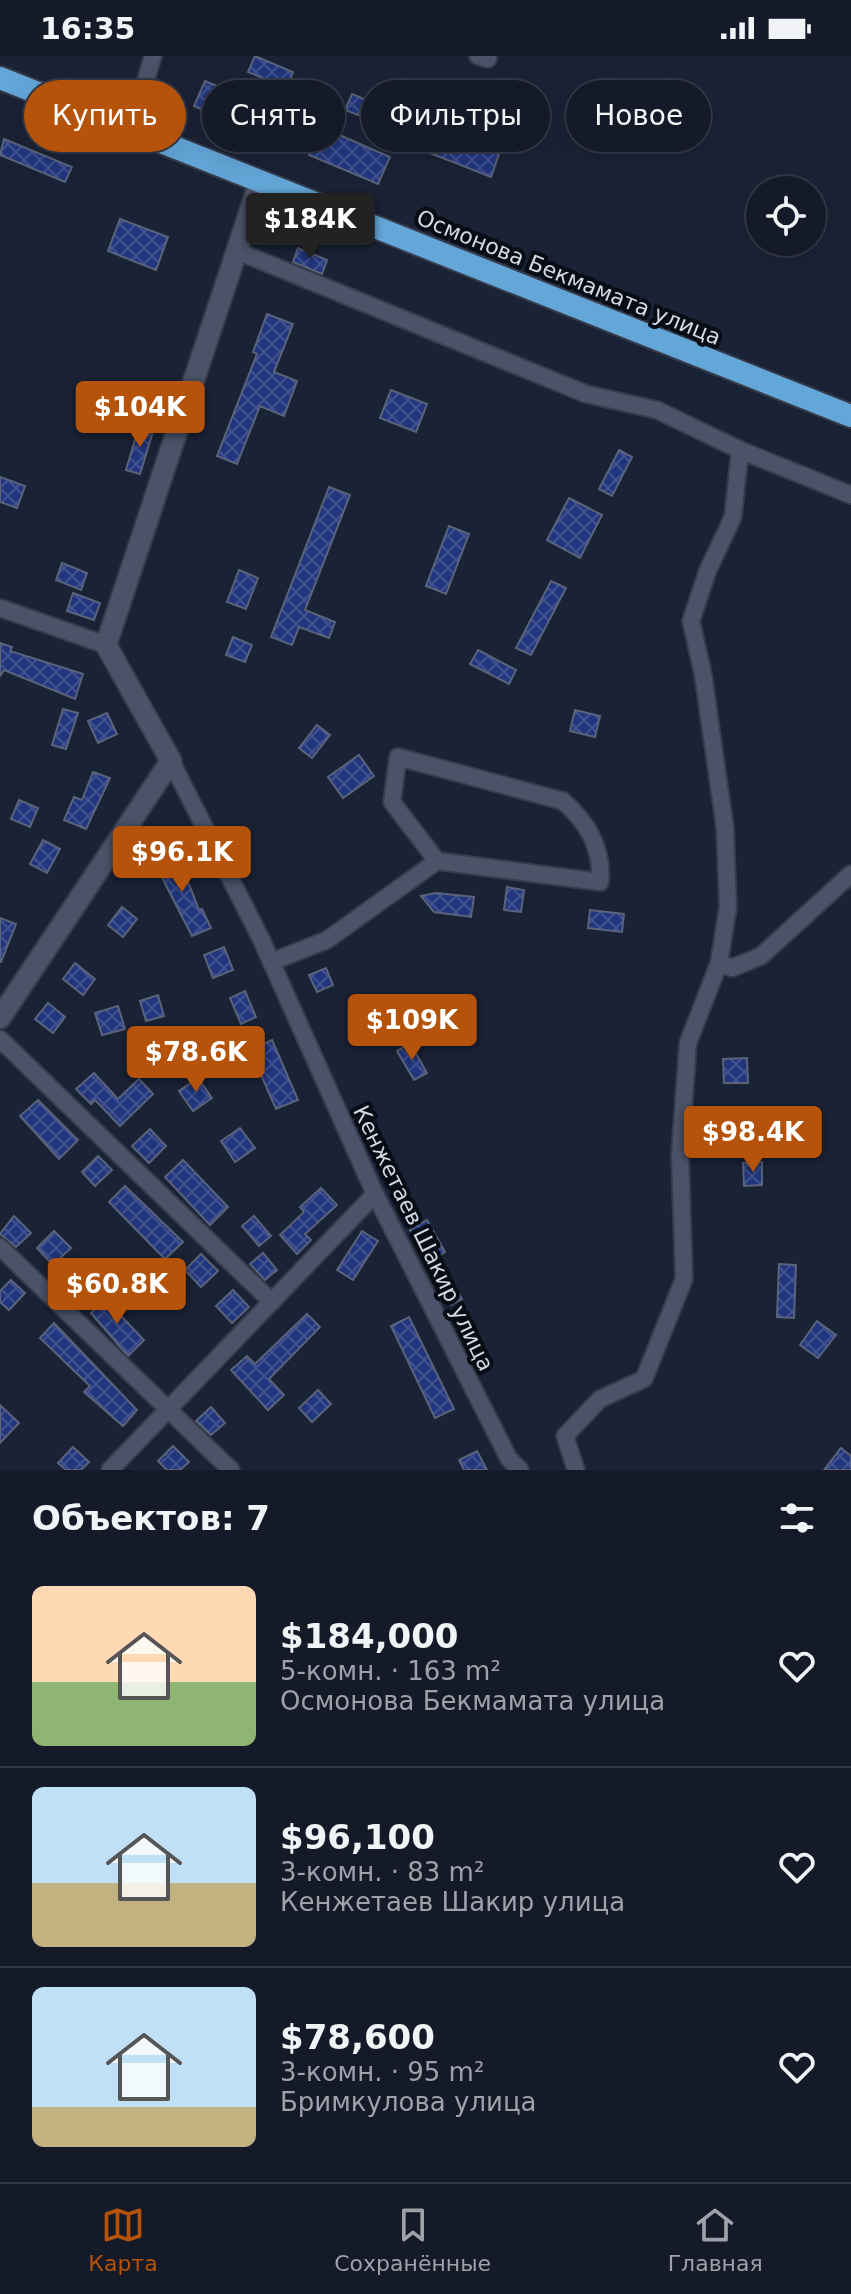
<!DOCTYPE html>
<html lang="ru">
<head>
<meta charset="utf-8">
<style>
	body { margin:0; font-family:"DejaVu Sans",sans-serif; background:#1d2330; color:#f1f3f6; height:100vh; display:flex; flex-direction:column; font-size:30px; white-space:nowrap }
	* { box-sizing:border-box; margin:0 }
	p { font-size:26px; color:#9da1a8 }
	.icon { flex:none; width:44px; height:44px; fill:none; stroke:currentColor; stroke-width:2; stroke-linecap:round; stroke-linejoin:round }
	.map { position:relative; height:1414px; overflow:hidden }
	.panel { display:flex; flex-direction:column; background:#141a28; flex:1 }
	.panel>* { flex:none }
	.guide { position:absolute; left:24px; top:24px; width:804px; height:72px; display:flex; gap:16px }
	.fabs { position:absolute; left:746px; top:120px; display:grid; gap:16px }
	.fabs a { display:grid; place-items:center; width:80px; height:80px; border-radius:50%; background:#141a28; box-shadow:0 8px 32px #0002,0 0 0 2px #333845; font-size:40px }
	.price { position:absolute; translate:-50% -68px; padding:0 18px; border-radius:8px; background:#b45309; color:#fff; font-size:26px; line-height:52px; filter:drop-shadow(0 2px 4px #0008) }
	.price::after { content:''; position:absolute; left:50%; top:48px; width:24px; height:18px; margin-left:-12px; background:inherit; clip-path:polygon(0 0,100% 0,50% 100%) }
	.price.current { background:#222; color:#fff }
	ul { padding:0; list-style:none }
	li { display:flex; align-items:center; gap:24px; height:200px; padding:0 32px }
	li+li { border-top:2px solid #333845 }
	li span { display:grid; place-items:center; flex:none; width:224px; height:160px; border-radius:12px; color:#555 }
	li>.icon { margin-inline-start:auto }
	span .icon { width:96px; height:96px; fill:#fffc; stroke-width:1 }
	li b { font-size:34px }
	h2 { display:flex; justify-content:space-between; align-items:center; height:96px; padding:0 32px; font-size:34px }
	.chip { padding:0 28px; border-radius:36px; background:#141a28; box-shadow:0 8px 32px #0002,0 0 0 2px #333845; font-size:28px; line-height:72px }
	.chip.current { background:#b45309; color:#fff }
	.status { display:flex; justify-content:space-between; align-items:center; height:56px; padding:0 40px; background:#141a28; direction:ltr }
	.status svg { height:22px; fill:currentColor }
	.menu { display:flex; justify-content:space-around; align-items:center; height:112px; border-top:2px solid #333845; background:#141a28; font-size:22px; color:#9da1a8 }
	.menu a { display:grid; justify-items:center; gap:4px }
	.menu .current { color:#b45309 }
	.map>svg:first-child { display:block }
	.building { fill:url(#building-cross-hatch); stroke:#5a637a; stroke-width:2 }
	.lines { fill:none; stroke-linecap:round; stroke-linejoin:round }
	.minor-casing { stroke:#373c4c; stroke-width:20 }
	.tertiary-casing { stroke:#373c4c; stroke-width:24 }
	.trunk-casing { stroke:#373c4c; stroke-width:26 }
	.minor { stroke:#4b5369; stroke-width:16 }
	.tertiary { stroke:#4b5369; stroke-width:20 }
	.trunk { stroke:#63a6d8; stroke-width:22 }
	.labels { text-anchor:middle; stroke-width:8; stroke-linejoin:round; paint-order:stroke }
	.street-label { font-size:22px; fill:#d4d9e6; stroke:#080c14 }
</style>
</head>
<body>
<div class="status"><b>16:35</b><svg viewBox="0 0 49 12"><path d="M0 12V9h3v3zM5 12V6h3v6zM10 12V3h3v9zM15 12V0h3v12zM26 1h20v11H26zM47 4h2v5h-2z"/></svg></div>
<div class="map">
<svg width="851" height="1414" viewBox="0 0 851 1414">
	<defs>
		<pattern id="building-cross-hatch" width="8" height="8" patternUnits="userSpaceOnUse" patternTransform="scale(2)"><rect width="8" height="8" fill="#21367e"/><path d="M0 0l8 8M0 8l8-8" fill="none" stroke="#405290"/></pattern>
	</defs>
	<rect width="100%" height="100%" fill="#1a2235"/>
	<g class="building">
		<polygon points="255,0 293,16 287,32 248,16"/>
		<polygon points="205,25 275,54 264,80 194,50"/>
		<polygon points="352,38 398,57 392,72 345,54"/>
		<polygon points="430,70 499,98 491,121 422,94"/>
		<polygon points="321,71 390,101 378,128 309,99"/>
		<polygon points="4,83 72,111 65,126 0,99"/>
		<polygon points="120,163 168,181 156,214 108,195"/>
		<polygon points="298,192 327,204 322,218 293,206"/>
		<polygon points="267,258 293,268 274,316 297,325 284,360 260,350 237,408 217,400 257,298 253,296"/>
		<polygon points="391,334 427,348 416,376 380,362"/>
		<polygon points="140,367 154,372 140,418 126,414"/>
		<polygon points="619,394 632,401 612,440 599,433"/>
		<polygon points="0,421 25,430 17,452 0,446"/>
		<polygon points="329,431 350,439 305,554 335,566 329,582 299,571 292,589 271,581"/>
		<polygon points="569,442 602,459 580,502 547,484"/>
		<polygon points="449,470 469,478 446,538 426,530"/>
		<polygon points="62,507 87,517 81,534 56,524"/>
		<polygon points="239,514 258,522 246,553 227,546"/>
		<polygon points="551,525 566,532 531,599 516,592"/>
		<polygon points="73,537 100,547 94,564 67,555"/>
		<polygon points="233,581 252,589 245,606 226,599"/>
		<polygon points="0,587 12,591 10,595 83,618 75,643 4,614 0,620"/>
		<polygon points="478,594 516,614 509,628 470,608"/>
		<polygon points="63,653 78,657 66,693 52,689"/>
		<polygon points="575,654 600,660 595,681 570,675"/>
		<polygon points="107,657 117,678 98,687 88,665"/>
		<polygon points="317,669 330,679 312,702 299,692"/>
		<polygon points="359,699 374,720 343,742 328,721"/>
		<polygon points="93,716 110,722 86,773 64,764 74,741 82,744"/>
		<polygon points="19,744 38,752 30,771 11,763"/>
		<polygon points="43,784 60,793 47,817 30,808"/>
		<polygon points="177,797 199,854 202,853 211,872 192,880 154,806"/>
		<polygon points="507,831 524,834 521,856 504,854"/>
		<polygon points="436,837 474,841 471,861 434,856 421,840"/>
		<polygon points="122,851 137,863 123,881 108,869"/>
		<polygon points="590,854 624,858 622,876 588,872"/>
		<polygon points="0,862 16,868 1,906 0,906"/>
		<polygon points="224,891 233,914 213,922 204,899"/>
		<polygon points="75,907 95,923 83,939 63,923"/>
		<polygon points="326,912 333,929 317,936 309,919"/>
		<polygon points="245,935 256,961 241,968 230,942"/>
		<polygon points="158,939 164,960 146,965 140,945"/>
		<polygon points="48,947 65,961 53,977 35,963"/>
		<polygon points="118,950 125,973 102,979 95,957"/>
		<polygon points="272,984 298,1044 276,1053 250,994"/>
		<polygon points="410,987 427,1017 414,1024 397,995"/>
		<polygon points="747,1002 748,1027 724,1027 723,1003"/>
		<polygon points="94,1017 118,1043 139,1023 153,1038 120,1070 95,1044 91,1048 76,1033"/>
		<polygon points="198,1022 212,1042 193,1055 179,1035"/>
		<polygon points="38,1044 78,1084 59,1103 20,1060"/>
		<polygon points="734,1053 757,1055 755,1078 732,1076"/>
		<polygon points="240,1072 255,1092 235,1106 221,1085"/>
		<polygon points="150,1073 166,1090 149,1107 132,1090"/>
		<polygon points="98,1100 112,1114 95,1130 82,1116"/>
		<polygon points="183,1104 228,1151 210,1169 165,1121"/>
		<polygon points="762,1106 762,1129 744,1130 743,1107"/>
		<polygon points="125,1130 183,1186 165,1203 109,1146"/>
		<polygon points="321,1132 337,1149 305,1178 311,1184 297,1198 280,1179 304,1156 300,1151"/>
		<polygon points="14,1160 31,1177 16,1191 0,1178"/>
		<polygon points="254,1160 271,1180 259,1190 242,1170"/>
		<polygon points="427,1164 445,1196 437,1201 462,1243 451,1249 410,1174"/>
		<polygon points="54,1175 71,1192 61,1201 87,1227 71,1242 58,1229 65,1222 37,1192"/>
		<polygon points="362,1175 378,1185 353,1224 337,1214"/>
		<polygon points="263,1197 277,1214 265,1224 250,1208"/>
		<polygon points="201,1198 218,1215 201,1231 185,1214"/>
		<polygon points="779,1208 796,1209 794,1262 777,1261"/>
		<polygon points="11,1224 25,1237 9,1254 0,1246 0,1235"/>
		<polygon points="233,1234 249,1251 232,1267 216,1250"/>
		<polygon points="108,1240 121,1253 118,1257 144,1284 128,1300 91,1257"/>
		<polygon points="307,1258 320,1271 269,1323 284,1339 268,1354 231,1314 247,1300 255,1308"/>
		<polygon points="409,1261 454,1353 435,1362 391,1270"/>
		<polygon points="817,1265 836,1279 818,1302 800,1289"/>
		<polygon points="54,1267 137,1354 123,1370 84,1336 90,1330 40,1282"/>
		<polygon points="318,1334 331,1348 312,1366 299,1352"/>
		<polygon points="0,1349 19,1367 0,1387"/>
		<polygon points="211,1351 225,1367 211,1379 196,1365"/>
		<polygon points="173,1390 189,1406 180,1414 167,1414 158,1405"/>
		<polygon points="73,1391 89,1406 81,1414 66,1414 58,1407"/>
		<polygon points="841,1392 851,1400 851,1414 824,1414"/>
		<polygon points="477,1395 487,1414 464,1414 459,1404"/>
	</g>
	<g class="lines">
		<g class="minor-casing">
			<g id="minor">
				<polyline points="478,0 488,3"/>
				<polyline points="131,74 153,0"/>
				<polyline points="237,195 586,338 657,354 740,394 851,439"/>
				<polyline points="0,552 106,589"/>
				<polyline points="171,705 262,885 375,1138 509,1403 520,1414"/>
				<path d="M271 906 327 884 437 805 600 826C603 793 587 766 563 745L398 701 392 746 437 805"/>
				<polyline points="719,907 732,912 761,900 851,818"/>
				<polyline points="0,983 272,1246"/>
				<polyline points="0,1191 231,1414"/>
				<polyline points="110,1414 375,1138"/>
				<polyline points="576,1414 565,1380 600,1343 644,1323 684,1223 680,1099 688,987 719,907 728,851 725,772 703,618 691,565 708,514 733,461 740,394"/>
			</g>
		</g>
		<g class="tertiary-casing">
			<polyline id="tertiary" points="0,962 171,705 106,589 260,125"/>
		</g>
		<g class="trunk-casing">
			<polyline id="trunk" points="0,22 851,360"/>
		</g>
		<use href="#minor" class="minor"/>
		<use href="#tertiary" class="tertiary"/>
		<use href="#trunk" class="trunk"/>
	</g>
	<g class="labels">
		<g class="street-label">
			<text transform="translate(569 221) rotate(22)" y="8">Осмонова Бекмамата улица</text>
			<text transform="translate(424 1182) rotate(64)" y="8">Кенжетаев Шакир улица</text>
		</g>
	</g>
</svg>
<div class="fabs">
<a><svg class="icon" aria-label="locate" viewBox="0 0 24 24"><circle cx="12" cy="12" r="6"/><path d="M12 2v4M12 18v4M2 12h4M18 12h4"/></svg></a>
</div>
<b class="price current" style="left:310px;top:205px">$184K</b>
<b class="price" style="left:140px;top:393px">$104K</b>
<b class="price" style="left:182px;top:838px">$96.1K</b>
<b class="price" style="left:412px;top:1006px">$109K</b>
<b class="price" style="left:196px;top:1038px">$78.6K</b>
<b class="price" style="left:753px;top:1118px">$98.4K</b>
<b class="price" style="left:117px;top:1270px">$60.8K</b>
<div class="guide">
<a class="chip current">Купить</a>
<a class="chip">Снять</a>
<a class="chip">Фильтры</a>
<a class="chip">Новое</a>
</div>
</div>
<section class="panel">
<h2>Объектов: 7<svg class="icon" aria-label="filters" viewBox="0 0 24 24"><path d="M4 7h16M4 17h16"/><circle cx="9" cy="7" r="2"/><circle cx="15" cy="17" r="2"/></svg></h2>
<ul>
<li><span style="background:linear-gradient(#ffd9b3 60%,#8fb573 0)"><svg class="icon" aria-label="home" viewBox="0 0 24 24"><path d="M3 11l9-7 9 7M6 9v11h12V9"/></svg></span><div><b>$184,000</b><p>5-комн. · 163 m²</p><p>Осмонова Бекмамата улица</p></div><svg class="icon" aria-label="heart" viewBox="0 0 24 24"><path d="M12 20l-8-8c-3-5 5-10 8-4 3-6 11-1 8 4z"/></svg></li>
<li><span style="background:linear-gradient(#bfe0f5 60%,#c2b280 0)"><svg class="icon" aria-label="home" viewBox="0 0 24 24"><path d="M3 11l9-7 9 7M6 9v11h12V9"/></svg></span><div><b>$96,100</b><p>3-комн. · 83 m²</p><p>Кенжетаев Шакир улица</p></div><svg class="icon" aria-label="heart" viewBox="0 0 24 24"><path d="M12 20l-8-8c-3-5 5-10 8-4 3-6 11-1 8 4z"/></svg></li>
<li><span style="background:linear-gradient(#bfe0f5 75%,#c2b280 0)"><svg class="icon" aria-label="home" viewBox="0 0 24 24"><path d="M3 11l9-7 9 7M6 9v11h12V9"/></svg></span><div><b>$78,600</b><p>3-комн. · 95 m²</p><p>Бримкулова улица</p></div><svg class="icon" aria-label="heart" viewBox="0 0 24 24"><path d="M12 20l-8-8c-3-5 5-10 8-4 3-6 11-1 8 4z"/></svg></li>
</ul>
</section>
<nav class="menu">
<a class="current"><svg class="icon" aria-label="map" viewBox="0 0 24 24"><path d="M3 6l6-2 6 2 6-2v14l-6 2-6-2-6 2zM9 4v14M15 6v14"/></svg>Карта</a>
<a><svg class="icon" aria-label="saved" viewBox="0 0 24 24"><path d="M7 4h10v16l-5-4-5 4z"/></svg>Сохранённые</a>
<a><svg class="icon" aria-label="home" viewBox="0 0 24 24"><path d="M3 11l9-7 9 7M6 9v11h12V9"/></svg>Главная</a>
</nav>
</body>
</html>
